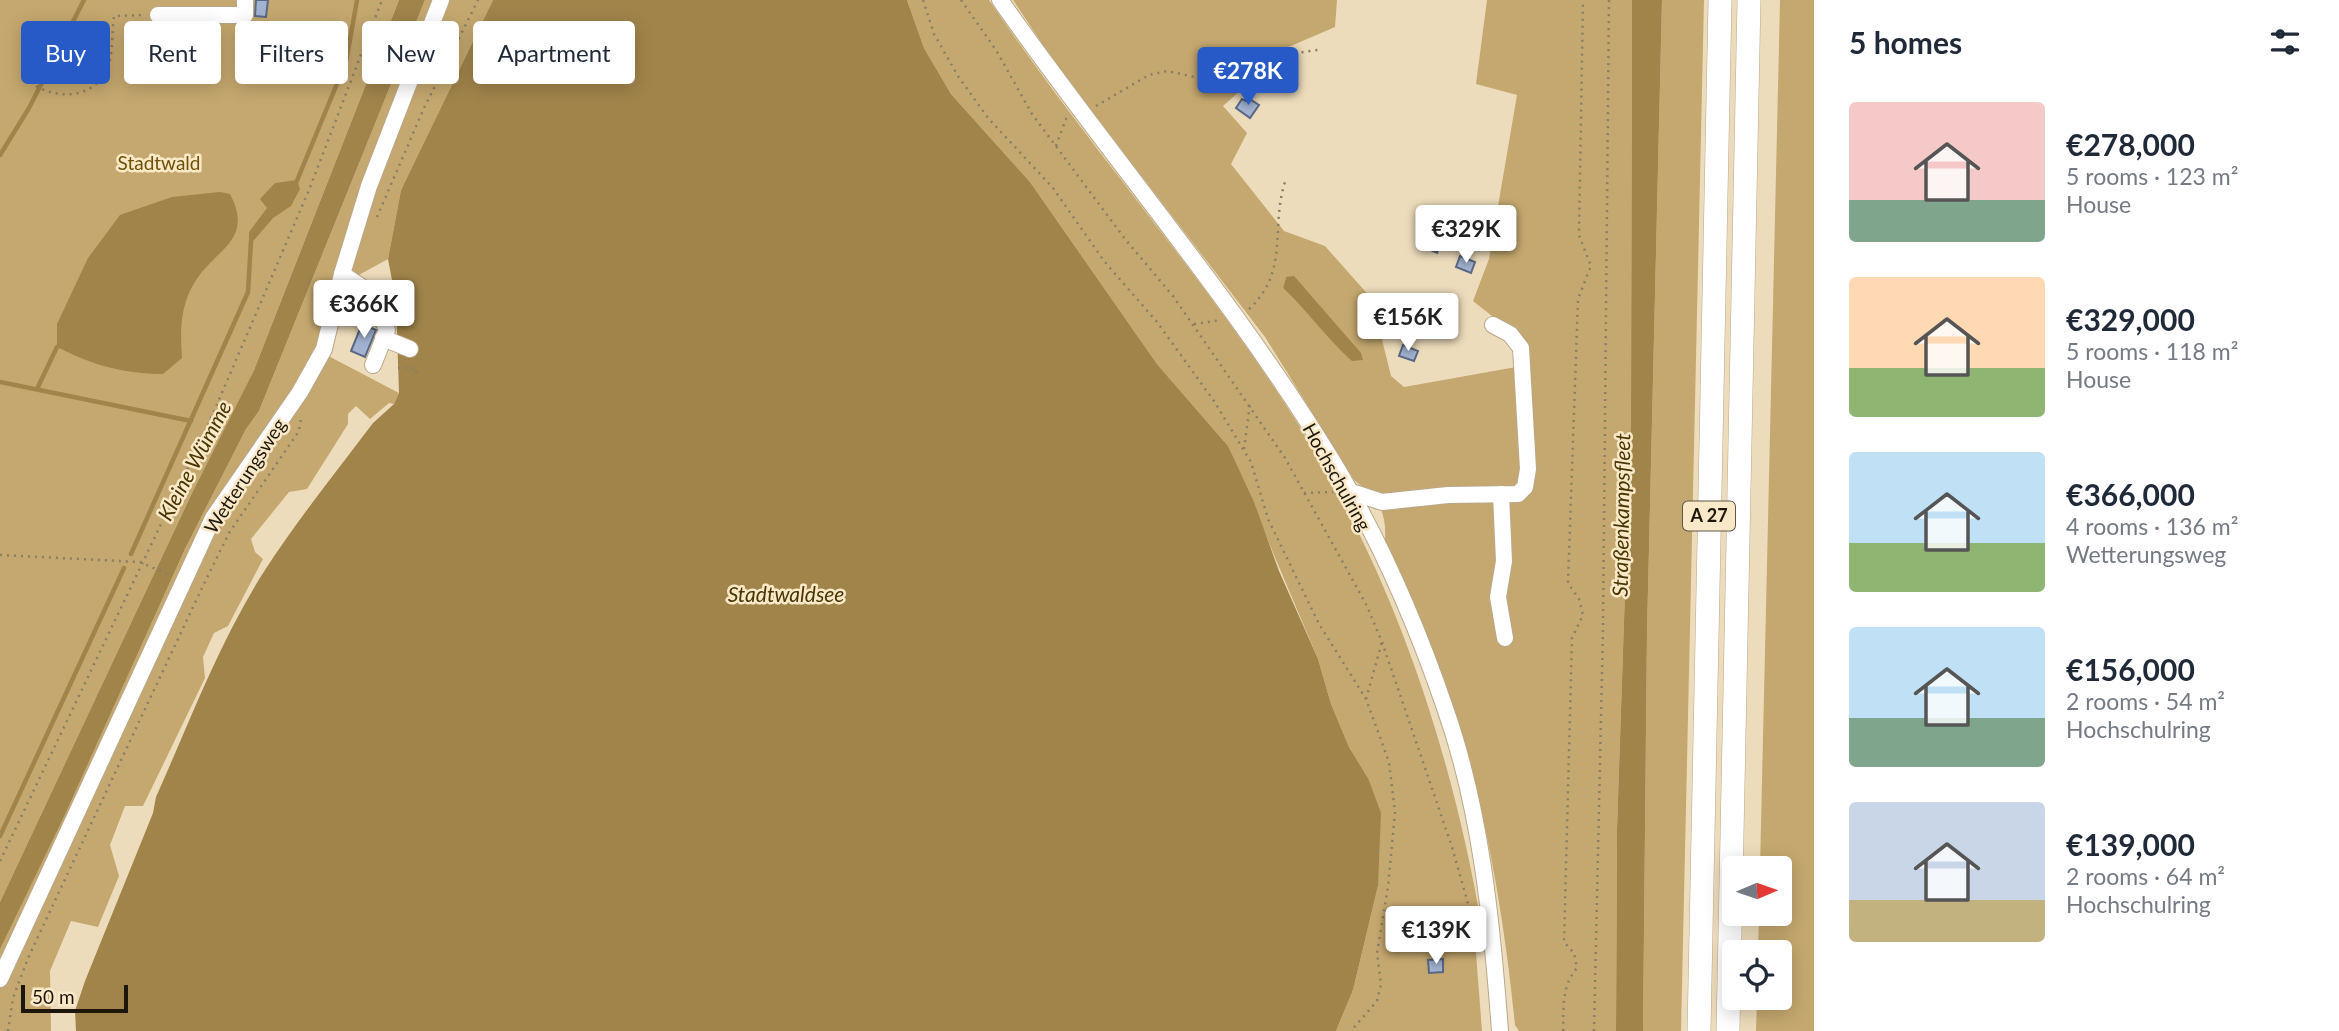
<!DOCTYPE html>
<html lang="en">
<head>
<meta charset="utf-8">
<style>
	body { margin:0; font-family:Lato,sans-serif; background:#f6f6f7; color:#1f2937; height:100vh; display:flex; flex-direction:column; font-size:26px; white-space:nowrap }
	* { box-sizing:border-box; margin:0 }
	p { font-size:23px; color:#747a83 }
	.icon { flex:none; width:38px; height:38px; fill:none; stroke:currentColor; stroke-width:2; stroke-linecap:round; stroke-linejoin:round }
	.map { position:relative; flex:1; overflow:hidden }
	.drawer { display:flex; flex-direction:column; background:#fff; width:525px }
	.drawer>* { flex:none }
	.top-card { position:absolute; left:21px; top:21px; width:665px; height:63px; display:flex; gap:14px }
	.needle { width:46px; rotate:88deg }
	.buttons { position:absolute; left:1722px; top:856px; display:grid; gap:14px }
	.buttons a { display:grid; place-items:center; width:70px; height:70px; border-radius:7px; background:#fff; box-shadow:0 4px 18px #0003; font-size:35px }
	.scale { position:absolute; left:21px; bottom:18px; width:107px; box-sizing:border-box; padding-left:7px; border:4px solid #1d170b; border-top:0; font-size:19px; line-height:24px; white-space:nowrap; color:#1d170b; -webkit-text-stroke:5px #fae9c8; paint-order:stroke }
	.price { position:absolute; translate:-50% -60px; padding:0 16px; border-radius:7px; background:#fff; color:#222; font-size:23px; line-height:46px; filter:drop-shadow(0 2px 4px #0008) }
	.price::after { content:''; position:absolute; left:50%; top:42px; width:21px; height:16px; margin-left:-10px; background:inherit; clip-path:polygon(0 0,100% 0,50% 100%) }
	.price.active { background:#275ac7; color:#fff }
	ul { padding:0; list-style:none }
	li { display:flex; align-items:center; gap:21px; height:175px; padding:0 35px }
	li span { display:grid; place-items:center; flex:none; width:196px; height:140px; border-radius:7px; color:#555 }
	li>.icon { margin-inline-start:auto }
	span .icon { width:84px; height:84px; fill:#fffc; stroke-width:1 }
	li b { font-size:30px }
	h2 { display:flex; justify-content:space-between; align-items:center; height:84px; padding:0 35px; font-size:30px }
	.pill { padding:0 24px; border-radius:7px; background:#fff; box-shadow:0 4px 18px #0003; font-size:24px; line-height:63px }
	.pill.active { background:#275ac7; color:#fff }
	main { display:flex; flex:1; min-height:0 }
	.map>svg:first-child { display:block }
	.green { fill:#c5a86f; fill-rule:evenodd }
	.water { fill:#a1844a }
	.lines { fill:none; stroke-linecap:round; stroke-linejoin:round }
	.stream { stroke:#a1844a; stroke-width:4.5 }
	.building { fill:#a2b3d1; stroke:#5a6884; stroke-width:2 }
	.minor-casing { stroke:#b9a889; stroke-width:18 }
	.highway-casing { stroke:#b9a889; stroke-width:24 }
	.path { stroke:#8a7e67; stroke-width:2.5; stroke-dasharray:2 5; stroke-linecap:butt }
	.minor { stroke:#fff; stroke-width:16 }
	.highway { stroke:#fff; stroke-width:23 }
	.labels { text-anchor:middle; stroke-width:5; stroke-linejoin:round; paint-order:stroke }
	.shield { fill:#fae9c8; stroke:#5f5644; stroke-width:2 }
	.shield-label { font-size:18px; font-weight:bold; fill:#1d170b }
	.park-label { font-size:19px; fill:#6e5105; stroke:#fae9c8 }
	.street-label { font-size:19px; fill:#1d170b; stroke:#fae9c8 }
	.water-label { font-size:21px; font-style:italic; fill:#493502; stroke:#fae9c8 }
</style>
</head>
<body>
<main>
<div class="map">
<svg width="1814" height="1031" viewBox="0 0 1814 1031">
	<rect width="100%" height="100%" fill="#eddcbb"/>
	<g class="green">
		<polygon points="0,0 399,0 254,370 192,493 0,902"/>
		<polygon points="425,0 493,0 401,190 388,259 357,276 338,269 317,350 399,393 394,404 389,403 370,419 356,406 348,414 348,424 307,489 289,492 251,539 255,552 263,559 228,626 214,633 203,657 205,678 143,806 125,806 110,845 119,876 98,927 71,921 50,971 51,1031 0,1031 0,948 64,817 185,549 246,429 259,411"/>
		<path d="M907 0H989C1087 145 1204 276 1298 424 1394 575 1452 752 1482 928L1470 937 1476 953 1482 1031H1336L1353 990 1378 886 1368 778 1349 747 1331 704 1318 659 1228 446 1157 364 1030 182 951 94 924 48Z"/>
		<path d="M1013 0H1337L1335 27 1284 49 1286 70 1242 89 1223 106 1247 133 1231 164 1284 231 1325 246 1372 299 1391 376 1404 387 1516 367C1517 330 1499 322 1473 301L1489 259 1517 95 1476 84 1487 0H1632L1631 413 1617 829 1616 1031H1519L1515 1025C1503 906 1482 785 1441 672 1425 627 1405 584 1385 540 1387 511 1377 497 1354 480L1265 337 1055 63ZM1286 277H1294L1347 340 1283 288Z"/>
		<polygon points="1662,0 1704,0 1681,1031 1643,1031 1647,633"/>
		<polygon points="1780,0 1814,0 1814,1031 1756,1031 1757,998 1780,998 1780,952 1758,952 1759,914 1780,914 1780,868 1760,868"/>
	</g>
	<g class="water">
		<polygon points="399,0 425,0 259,411 246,429 185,549 64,817 0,949 0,902 192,493 254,370"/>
		<path d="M493 0H907L924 48 951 94 1030 182 1157 364 1228 446 1254 502 1279 571 1318 659 1331 704 1349 747 1368 778 1381 813 1378 886 1353 990 1336 1031H76L75 1011 85 981 153 813 156 797C190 721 220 640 265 570 298 519 337 471 373 423L394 404 399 393 396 301 388 259 401 190Z"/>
		<polygon points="1632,0 1662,0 1647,633 1643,1031 1616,1031 1617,829 1631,413"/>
		<polygon points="297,180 300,189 291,206 273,218 249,246 249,232 267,208 260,199 275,183"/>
		<path d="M220 192 230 194C254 240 217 248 196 280 180 305 180 330 182 358L163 374C124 374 92 365 57 347V324L88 258 120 215 172 197Z"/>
		<path d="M1294 276 1361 353 1363 360 1352 361C1327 339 1308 311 1283 288L1286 277Z"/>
	</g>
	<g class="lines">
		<g class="stream">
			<polyline points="0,155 29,108 84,0"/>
			<polyline points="296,183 346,62 357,0"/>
			<polyline points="0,382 191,421"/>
			<polyline points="37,389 57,347"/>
			<polyline points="131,554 248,292 251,241"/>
			<polyline points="0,836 124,568"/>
		</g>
	</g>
	<g class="building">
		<polygon points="256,0 268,0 266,17 255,16"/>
		<polygon points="1248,98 1259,105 1250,118 1236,108 1242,99 1246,101"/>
		<polygon points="1424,235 1441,243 1437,253 1420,245"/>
		<polygon points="1460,256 1475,262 1471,273 1456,267"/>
		<polygon points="362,324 376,330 365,357 351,351"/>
		<polygon points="1403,345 1418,351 1414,361 1399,356"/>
		<polygon points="1443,959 1443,972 1429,973 1428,960"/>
	</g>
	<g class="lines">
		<g class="minor-casing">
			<g id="minor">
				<path d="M1000 0C1110 157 1237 303 1336 467 1380 541 1417 626 1445 708 1481 810 1492 923 1500 1031"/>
				<polyline points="158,15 245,15 245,0"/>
				<polyline points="342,274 372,294 387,330 373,365"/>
				<polyline points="383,338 410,349"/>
				<polyline points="1349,491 1382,502 1448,495 1518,494 1525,487 1528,469 1521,348 1510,334 1493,325"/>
				<polyline points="1501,494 1504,561 1498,597 1505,638"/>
				<polyline points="0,979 213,518 300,392 324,349 342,274 369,186 441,0"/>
			</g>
		</g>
		<g class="highway-casing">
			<g id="highway">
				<polyline points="1699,1031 1720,0"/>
				<polyline points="1728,1031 1749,0"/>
			</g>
		</g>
		<g class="path">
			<polyline points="923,0 934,34 958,76 988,118 1053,188 1104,261 1157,322 1214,401 1251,462 1268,519 1319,624 1366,699 1389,762 1395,812 1388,887 1377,953 1381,984 1377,1001 1351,1031"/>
			<polyline points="961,0 996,50 1032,114 1125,239 1173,296 1285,458 1367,606 1382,642 1452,847 1474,925"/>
			<path d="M36 86C64 102 101 96 110 60 113 47 112 31 114 16L144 15"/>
			<polyline points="1096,106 1149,75 1167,71 1209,80 1229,75 1250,75 1267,57 1318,50"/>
			<polyline points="1056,146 1067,116"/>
			<polyline points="377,217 424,108 478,0"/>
			<path d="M1249 309C1290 271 1270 228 1285 182"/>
			<polyline points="1194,324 1221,320"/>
			<polyline points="398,368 416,368 416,376"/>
			<polyline points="1244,449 1250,404"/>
			<polyline points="1304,493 1333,492"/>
			<polyline points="0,555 140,562 169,575"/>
			<polyline points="1366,699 1382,642"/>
			<polyline points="0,861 206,430 309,190 382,0"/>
			<polyline points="8,1031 13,998 28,958 201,590 229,533 299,431 301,419"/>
			<path d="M1563 1031C1564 1007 1561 987 1577 968L1574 953 1564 942 1572 638 1583 615 1579 599 1568 583 1578 299 1591 266 1579 235 1583 0"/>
			<polyline points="1594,1031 1603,628 1609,0"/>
		</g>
		<use href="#minor" class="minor"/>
		<use href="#highway" class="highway"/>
	</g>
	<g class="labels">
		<rect class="shield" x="1683" y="501.5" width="52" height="29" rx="5"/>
		<g class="shield-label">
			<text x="1709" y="522">A 27</text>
		</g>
		<g class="park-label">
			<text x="159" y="170">Stadtwald</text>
		</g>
		<g class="street-label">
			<text transform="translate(245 476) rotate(-57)" y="7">Wetterungsweg</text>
			<text transform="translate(1337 477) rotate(61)" y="7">Hochschulring</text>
		</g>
		<g class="water-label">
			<text transform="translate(195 461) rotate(-62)" y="7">Kleine Wümme</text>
			<text transform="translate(1622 515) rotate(-89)" y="7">Straßenkampsfleet</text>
			<text x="786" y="602">Stadtwaldsee</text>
		</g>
	</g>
</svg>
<div class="buttons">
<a><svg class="needle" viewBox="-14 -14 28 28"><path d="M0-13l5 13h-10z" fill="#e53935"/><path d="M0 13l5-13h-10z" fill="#747a83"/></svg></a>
<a><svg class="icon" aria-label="locate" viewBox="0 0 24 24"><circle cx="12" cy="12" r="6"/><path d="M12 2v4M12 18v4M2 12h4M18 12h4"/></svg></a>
</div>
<div class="scale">50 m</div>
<b class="price active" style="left:1248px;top:107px">€278K</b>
<b class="price" style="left:1466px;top:265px">€329K</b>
<b class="price" style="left:364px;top:340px">€366K</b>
<b class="price" style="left:1408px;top:353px">€156K</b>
<b class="price" style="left:1436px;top:966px">€139K</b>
<div class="top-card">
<a class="pill active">Buy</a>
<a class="pill">Rent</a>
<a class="pill">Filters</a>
<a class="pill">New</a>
<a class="pill">Apartment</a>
</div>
</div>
<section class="drawer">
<h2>5 homes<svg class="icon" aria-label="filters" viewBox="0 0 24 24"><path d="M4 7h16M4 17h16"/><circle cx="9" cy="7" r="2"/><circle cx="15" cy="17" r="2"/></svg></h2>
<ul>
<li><span style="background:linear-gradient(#f6c9c9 70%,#7fa58c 0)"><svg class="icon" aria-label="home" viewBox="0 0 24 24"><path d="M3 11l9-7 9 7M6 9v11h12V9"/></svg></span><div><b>€278,000</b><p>5 rooms · 123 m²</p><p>House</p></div></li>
<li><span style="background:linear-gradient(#ffd9b3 65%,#8fb573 0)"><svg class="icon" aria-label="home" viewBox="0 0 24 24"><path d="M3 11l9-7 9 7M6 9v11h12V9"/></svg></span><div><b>€329,000</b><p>5 rooms · 118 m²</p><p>House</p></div></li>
<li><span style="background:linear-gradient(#bfe0f5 65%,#8fb573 0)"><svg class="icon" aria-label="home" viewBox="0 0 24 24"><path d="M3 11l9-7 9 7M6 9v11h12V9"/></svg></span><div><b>€366,000</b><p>4 rooms · 136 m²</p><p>Wetterungsweg</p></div></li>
<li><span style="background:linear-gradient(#bfe0f5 65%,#7fa58c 0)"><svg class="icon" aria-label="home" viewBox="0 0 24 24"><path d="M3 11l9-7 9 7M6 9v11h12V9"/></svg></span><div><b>€156,000</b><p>2 rooms · 54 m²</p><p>Hochschulring</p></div></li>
<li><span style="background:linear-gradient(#c9d6e8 70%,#c2b280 0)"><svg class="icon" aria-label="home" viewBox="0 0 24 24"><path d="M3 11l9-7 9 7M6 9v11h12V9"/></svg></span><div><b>€139,000</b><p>2 rooms · 64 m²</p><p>Hochschulring</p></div></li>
</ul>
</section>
</main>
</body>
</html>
